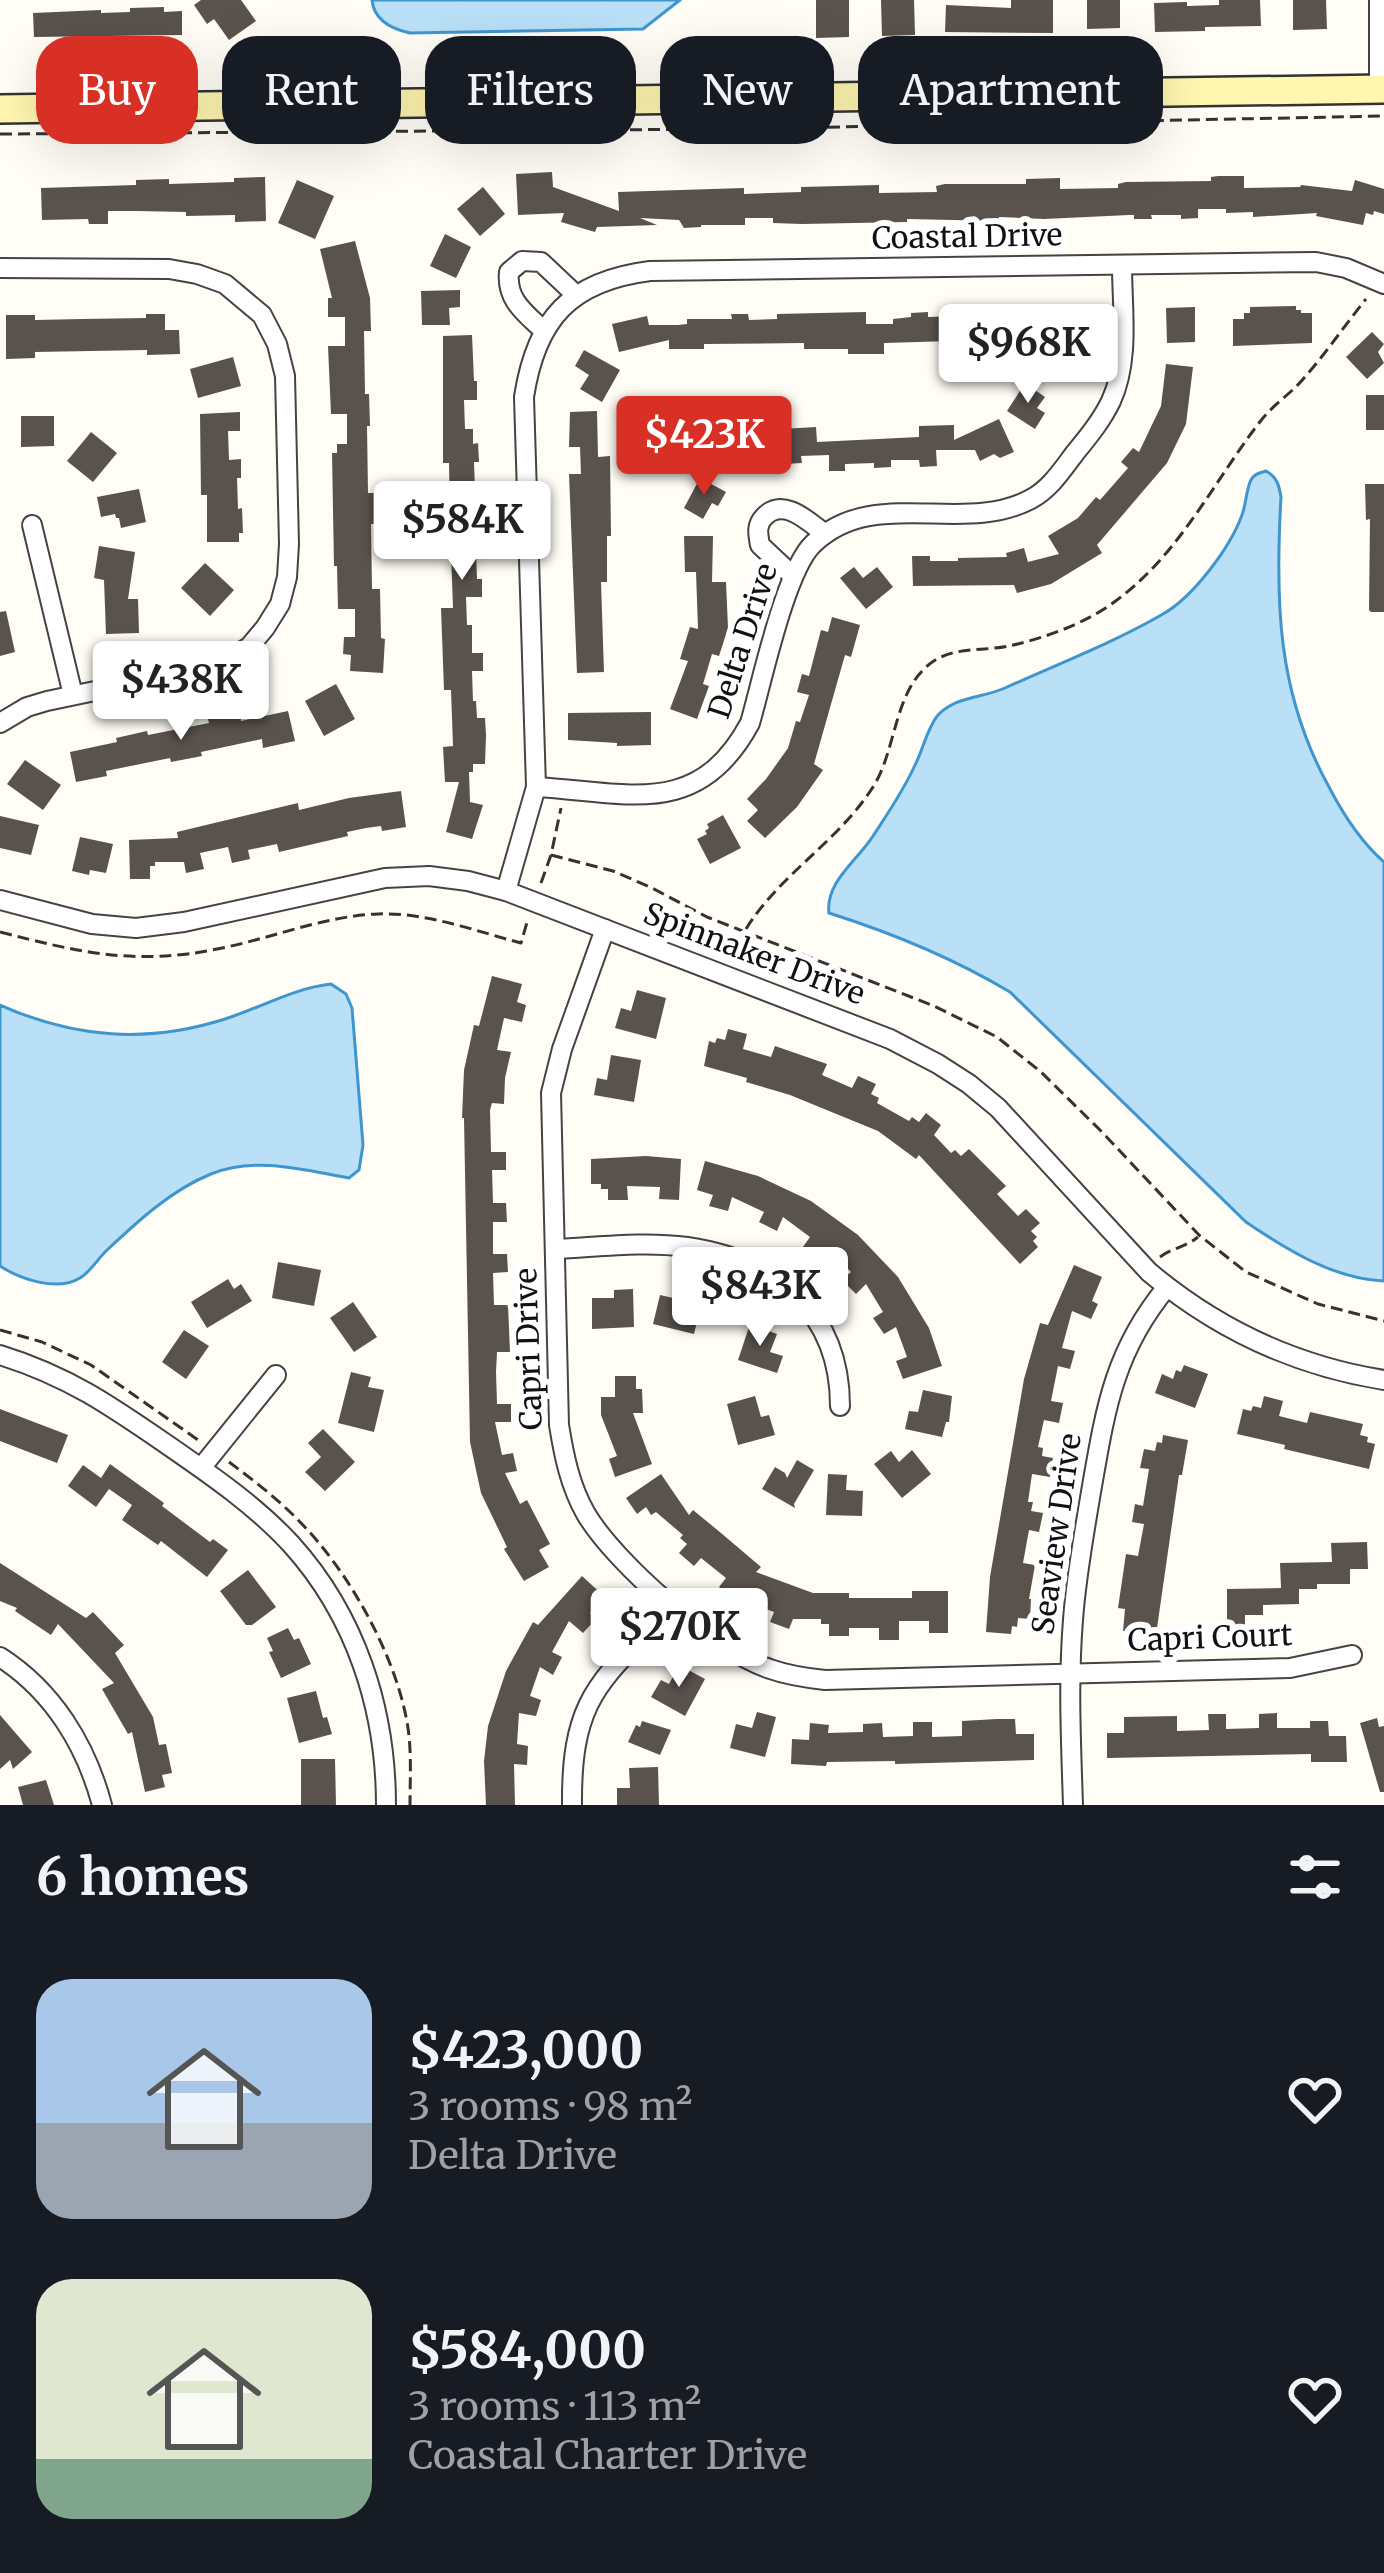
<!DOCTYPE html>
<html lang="en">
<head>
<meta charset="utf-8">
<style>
	body { margin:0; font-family:Merriweather,serif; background:#242831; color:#f1f3f6; height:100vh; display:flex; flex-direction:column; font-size:45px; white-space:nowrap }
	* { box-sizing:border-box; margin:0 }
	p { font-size:39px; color:#9ea1a6 }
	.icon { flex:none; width:66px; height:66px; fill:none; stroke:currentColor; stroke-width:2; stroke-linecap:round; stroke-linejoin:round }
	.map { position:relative; height:1805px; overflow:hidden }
	.details { display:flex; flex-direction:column; background:#171b24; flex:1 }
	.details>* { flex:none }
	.guide { position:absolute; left:36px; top:36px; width:1314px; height:108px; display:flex; gap:24px }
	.price { position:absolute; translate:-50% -102px; padding:0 27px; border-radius:12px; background:#fff; color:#222; font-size:39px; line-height:78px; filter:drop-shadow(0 3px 6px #0008) }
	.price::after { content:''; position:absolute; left:50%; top:72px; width:36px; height:27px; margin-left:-18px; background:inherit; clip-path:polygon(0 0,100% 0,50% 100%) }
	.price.selected { background:#d93025; color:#fff }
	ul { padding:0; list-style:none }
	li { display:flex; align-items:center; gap:36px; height:300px; padding:0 36px }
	li span { display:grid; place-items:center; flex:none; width:336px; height:240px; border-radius:36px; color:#555 }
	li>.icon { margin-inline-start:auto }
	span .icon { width:144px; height:144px; fill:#fffc; stroke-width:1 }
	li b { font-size:51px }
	h2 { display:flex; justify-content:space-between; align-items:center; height:144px; padding:0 36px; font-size:51px }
	.tag { padding:0 42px; border-radius:36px; background:#171b24; box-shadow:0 12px 48px #0002; font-size:42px; line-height:108px }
	.tag.selected { background:#d93025; color:#fff }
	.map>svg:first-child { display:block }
	.water { fill:#b9e0f7; stroke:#3f96cf; stroke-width:3 }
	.building { fill:#5a524d }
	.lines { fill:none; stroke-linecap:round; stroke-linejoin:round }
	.street-casing { stroke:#444; stroke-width:22 }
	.secondary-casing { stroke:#333; stroke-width:32 }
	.path { stroke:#333; stroke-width:3; stroke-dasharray:12 6; stroke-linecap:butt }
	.street { stroke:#fff; stroke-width:18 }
	.secondary { stroke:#fff6b0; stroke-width:27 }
	.labels { text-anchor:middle; stroke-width:12; stroke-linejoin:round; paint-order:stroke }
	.street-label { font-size:30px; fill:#111; stroke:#fff }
</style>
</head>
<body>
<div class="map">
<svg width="1384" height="1805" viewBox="0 0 1384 1805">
	<rect width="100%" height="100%" fill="#fffdf5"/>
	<g class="water">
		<path d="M372 0H680L643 29 410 33C392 29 374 21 372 0Z"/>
		<path d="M1266 471C1277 477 1279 485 1281 497 1275 601 1277 693 1329 787 1343 814 1361 842 1384 862V1281C1334 1279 1287 1250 1246 1222L1010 992C953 958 892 933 829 913 825 882 858 860 873 836 888 813 904 790 915 765 923 750 927 728 938 715 956 696 983 698 1005 688 1058 664 1113 643 1163 614 1193 597 1230 548 1242 515 1246 505 1246 490 1251 480 1255 473 1260 473 1266 471Z"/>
		<path d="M331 984 346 994 352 1008 363 1145 359 1170 349 1178C304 1170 255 1156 211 1174 171 1190 137 1222 106 1251 98 1259 89 1273 80 1278 57 1292 20 1279 0 1266V1005C74 1038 147 1044 225 1019 260 1008 294 988 331 984Z"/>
	</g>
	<g class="building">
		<polygon points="201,0 241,0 256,21 229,40 214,19 207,24 194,5"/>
		<polygon points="816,0 849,0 849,37 816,38"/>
		<polygon points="881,0 914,0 915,35 882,36"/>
		<polygon points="1011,0 1053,0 1053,33 945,32 946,5 1011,8"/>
		<polygon points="1087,0 1120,0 1120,28 1087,29"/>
		<polygon points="1219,0 1260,0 1261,26 1205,27 1205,31 1155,32 1154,3 1187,2 1187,6 1219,5"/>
		<polygon points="1293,0 1326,0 1327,29 1293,30"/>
		<polygon points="164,7 164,12 182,11 182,35 34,37 33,13 101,10 101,13 130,12 130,8"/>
		<polygon points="552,172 553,187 619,211 618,192 744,188 744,194 801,192 801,187 879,185 879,193 937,192 936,186 945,184 1026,184 1026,179 1060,178 1060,189 1118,188 1118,184 1126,182 1211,181 1211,177 1218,176 1244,176 1244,188 1300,187 1301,185 1352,191 1355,180 1384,189 1384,214 1374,211 1373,215 1366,213 1363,225 1316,216 1317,213 1253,217 1253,212 1226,213 1226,209 1198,209 1198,218 1181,219 1181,215 1151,215 1152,219 1134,219 1134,215 1129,215 1044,219 999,217 999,221 907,219 907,222 802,224 773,223 773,218 745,218 745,225 701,225 701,227 684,228 679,220 640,218 657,225 597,227 595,232 561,222 564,213 518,215 516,174"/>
		<polygon points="265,177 266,221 235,222 235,215 186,216 186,212 137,211 108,211 108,224 89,224 88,219 42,220 41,188 136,185 136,180 169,179 169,184 234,182 234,178"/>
		<polygon points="297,180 334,196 315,239 278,223"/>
		<polygon points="483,187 505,214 480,236 457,209"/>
		<polygon points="445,234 471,247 456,278 430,266"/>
		<polygon points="355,241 370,298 371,331 364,331 365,394 369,394 370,426 367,426 368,493 377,493 377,524 371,524 372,589 380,589 381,638 385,639 383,673 350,671 351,655 343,654 344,637 355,637 355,609 338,609 337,566 334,566 332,453 337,453 337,444 347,444 347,414 331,414 328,346 345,346 345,317 328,317 328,298 332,298 320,249"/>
		<polygon points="460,290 460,307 449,308 450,325 422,325 421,291"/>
		<polygon points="1296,306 1296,310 1301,310 1301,313 1312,313 1312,343 1233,346 1233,319 1244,319 1244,313 1250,313 1250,307"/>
		<polygon points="1195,307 1195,342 1167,343 1166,308"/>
		<polygon points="1061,310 1078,310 1079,339 985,345 985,340 884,343 884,354 848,354 848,349 804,349 804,343 704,344 704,349 669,349 669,340 619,352 612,324 647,316 649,325 678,325 687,324 687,319 732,319 731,314 748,314 749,320 777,319 777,314 866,312 866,324 893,324 893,319 911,317 911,313 928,312 928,317 957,316 957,311 973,311 974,320 1003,320 1003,315 1052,316 1061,315"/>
		<polygon points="146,314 165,314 165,330 179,330 180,354 147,355 147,350 35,352 35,358 6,359 6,315 35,315 35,320 82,319 146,318"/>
		<polygon points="1372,332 1384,344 1378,352 1384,363 1367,379 1346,357"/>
		<polygon points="472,335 474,381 477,381 477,400 464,400 465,429 473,429 473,444 478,443 479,462 474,462 475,490 480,490 481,552 476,552 477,579 482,579 482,597 466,597 467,625 472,625 472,653 483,653 483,671 472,671 473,701 476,701 477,718 485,718 486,735 485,764 473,764 473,772 469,772 470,802 483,805 472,839 446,832 459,782 445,782 443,747 453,746 451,690 444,690 441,608 453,608 451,553 447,553 446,520 450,519 449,463 443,463 443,336"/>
		<polygon points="584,350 620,370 602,402 580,389 589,375 575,366"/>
		<polygon points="233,357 241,386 198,398 190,369"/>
		<polygon points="1166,364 1193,367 1186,424 1167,463 1097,545 1102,553 1051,584 1017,593 1014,585 913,586 912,556 930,556 930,561 958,561 958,558 1007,557 1006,553 1024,548 1028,562 1059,554 1048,536 1078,518 1096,497 1100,500 1128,468 1121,462 1133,448 1139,452 1161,406"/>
		<polygon points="1025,383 1045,397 1037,408 1045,413 1035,429 1007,411"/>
		<rect x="1366" y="395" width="18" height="35"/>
		<polygon points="597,411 598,457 610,456 611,536 607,536 607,582 601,582 604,672 577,673 569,474 581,474 580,447 569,447 570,412"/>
		<polygon points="240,412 240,431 228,431 229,460 241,459 241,478 237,478 238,509 242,508 243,533 239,533 239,542 207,542 207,495 201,495 200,414"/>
		<polygon points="21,416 54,416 54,446 21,447"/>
		<polygon points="999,419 1014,452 1000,458 994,454 980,461 975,450 936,450 937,466 920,467 919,460 891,460 891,467 874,468 874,463 845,464 845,471 829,471 829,455 801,456 802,463 785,464 784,461 753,470 751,464 733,469 727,448 782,429 816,427 817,442 919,437 919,426 954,425 954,440"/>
		<polygon points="91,432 117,453 93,482 67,461"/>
		<polygon points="700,478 726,492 718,506 712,503 703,519 684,508"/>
		<polygon points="1365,484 1384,484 1384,612 1371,612 1369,610 1370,519 1366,520"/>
		<polygon points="139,489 146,522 121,528 119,518 116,518 115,514 101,517 97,497"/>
		<polygon points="684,536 713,536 712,582 726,582 728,628 719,656 712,654 703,684 709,686 697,719 670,709 688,661 680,659 690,627 698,629 696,572 685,572"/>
		<polygon points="99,546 135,552 128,599 138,599 139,633 106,634 104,580 94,578"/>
		<polygon points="205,563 234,590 210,616 181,588"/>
		<polygon points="854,567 863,578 877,567 893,587 866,609 840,578"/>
		<polygon points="6,611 15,652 0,656 0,612"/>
		<polygon points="832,617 860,625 851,657 845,655 814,764 823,770 797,807 765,838 747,821 758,810 747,799 766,779 788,748 796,721 800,722 809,695 797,692 802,674 809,676 821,630 828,632"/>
		<polygon points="336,684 355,719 324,736 305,701"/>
		<polygon points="288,711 295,741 263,748 262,739 201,752 202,756 171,762 170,758 106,771 107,776 76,782 70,752 117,742 116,738 147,731 148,735 209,723 208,719 240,712 241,721"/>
		<polygon points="651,712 651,745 617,746 617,743 568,740 568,713"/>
		<polygon points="25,760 61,785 43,810 7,784"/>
		<polygon points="401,791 406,827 382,831 381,826 366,828 347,832 348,836 279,852 277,844 248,850 250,859 232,863 228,847 200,853 204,869 186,873 184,862 155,862 155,866 150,866 150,879 130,879 129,840 178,838 177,832 298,803 299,810 349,798"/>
		<polygon points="723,815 741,848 710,864 697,839 707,834 705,831 709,828 707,824"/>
		<polygon points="0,816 39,825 31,855 0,848"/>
		<polygon points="80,837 113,844 106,873 90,870 89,875 72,871"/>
		<polygon points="492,976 522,984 517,1002 526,1005 522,1022 504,1018 497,1050 511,1052 505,1078 504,1104 492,1103 490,1110 491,1152 506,1152 506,1170 492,1170 493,1203 506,1203 507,1222 493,1222 493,1254 507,1254 508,1272 493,1273 494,1305 508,1305 510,1352 497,1352 496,1372 497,1404 511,1404 511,1422 495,1422 502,1455 513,1453 517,1471 505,1473 520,1504 527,1500 550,1544 539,1550 549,1567 524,1581 504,1549 507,1547 481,1493 470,1442 464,1118 462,1118 464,1070 474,1025 479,1026"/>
		<polygon points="637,990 666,998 656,1039 615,1028 621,1008 631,1011"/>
		<polygon points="728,1029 747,1034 743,1049 771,1057 775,1046 827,1064 822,1075 852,1088 858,1076 876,1084 871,1094 879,1098 877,1103 909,1121 912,1117 919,1122 926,1113 941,1125 934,1135 951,1153 955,1150 961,1156 969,1149 1006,1186 997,1194 1018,1216 1026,1209 1040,1223 1031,1231 1037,1237 1033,1241 1038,1247 1020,1264 919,1155 916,1159 878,1131 790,1095 746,1082 747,1078 704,1066 709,1041 715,1043 717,1038 725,1040"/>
		<polygon points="611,1055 641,1060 634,1102 594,1095 597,1078 607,1080"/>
		<polygon points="646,1156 681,1159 679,1200 659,1199 660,1187 627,1186 628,1200 608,1200 608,1189 601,1189 601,1184 591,1184 591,1159"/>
		<polygon points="705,1161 758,1176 811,1201 858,1235 898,1277 929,1328 942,1366 903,1379 896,1361 907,1357 896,1327 884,1334 873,1318 883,1312 866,1284 856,1294 842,1280 851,1272 827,1247 818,1258 803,1247 810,1237 783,1217 777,1231 759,1222 764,1212 732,1197 728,1211 709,1206 713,1195 697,1190"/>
		<polygon points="278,1262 321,1270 314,1306 272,1298"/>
		<polygon points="1074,1265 1102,1277 1092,1301 1098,1304 1091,1319 1072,1311 1062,1348 1075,1351 1070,1369 1058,1366 1051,1401 1063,1403 1059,1423 1044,1420 1038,1447 1043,1448 1042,1456 1053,1458 1050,1477 1032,1474 1028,1502 1033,1502 1031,1511 1043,1513 1039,1532 1029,1530 1023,1563 1035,1565 1029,1599 1031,1599 1030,1619 1018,1618 1017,1627 1012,1626 1011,1634 986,1632 990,1577 1024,1379 1040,1323 1048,1325"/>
		<polygon points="228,1279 234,1289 241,1284 252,1301 207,1328 191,1302"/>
		<polygon points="633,1289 634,1327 592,1329 592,1298 614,1298 614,1290"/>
		<polygon points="684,1292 703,1297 694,1334 653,1324 660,1295 682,1300"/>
		<polygon points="353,1302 377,1337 354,1352 330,1318"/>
		<polygon points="750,1324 777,1334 770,1352 783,1356 777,1373 738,1360"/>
		<polygon points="184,1330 209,1346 186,1379 162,1362"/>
		<polygon points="1184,1365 1208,1374 1195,1408 1155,1393 1162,1374 1173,1379 1176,1370 1181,1372"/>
		<polygon points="351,1372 371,1377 368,1387 384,1390 374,1432 338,1423"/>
		<polygon points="615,1376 636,1376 636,1389 642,1389 643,1413 633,1413 652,1464 615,1477 609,1459 617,1456 601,1415 601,1397 615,1397"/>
		<polygon points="923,1390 952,1396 949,1422 946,1422 942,1437 905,1429 909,1411 918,1412"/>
		<polygon points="755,1396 761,1417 769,1415 775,1435 738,1445 727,1404"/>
		<polygon points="1264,1396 1283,1401 1279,1416 1307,1423 1310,1412 1363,1424 1360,1435 1368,1437 1367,1442 1375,1444 1369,1469 1284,1449 1285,1445 1237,1434 1243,1409 1251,1411 1253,1406 1261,1408"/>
		<polygon points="0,1409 68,1435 57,1463 0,1441"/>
		<polygon points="323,1429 355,1462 325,1491 305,1472 321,1457 308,1443"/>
		<polygon points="1163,1435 1188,1440 1182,1475 1179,1475 1156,1635 1123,1631 1125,1609 1118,1608 1126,1554 1138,1556 1144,1524 1132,1522 1135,1504 1143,1506 1149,1469 1140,1468 1144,1449 1155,1451 1157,1442 1162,1443"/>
		<polygon points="912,1450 931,1474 902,1498 874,1464 891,1451 899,1462"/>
		<polygon points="797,1460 814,1470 794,1504 795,1508 762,1489 775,1467 785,1473 787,1478"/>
		<polygon points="110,1464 164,1503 162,1506 210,1542 213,1539 228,1550 207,1577 161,1541 158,1545 122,1520 132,1505 109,1489 96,1507 68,1486 83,1465 101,1478"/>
		<polygon points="661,1474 689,1515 693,1510 721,1533 761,1567 756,1572 813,1593 849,1593 849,1598 912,1598 912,1591 948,1591 948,1633 929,1633 929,1621 899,1621 899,1640 879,1640 879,1628 849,1628 849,1636 829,1636 829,1624 821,1624 821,1619 793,1619 789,1629 770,1622 774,1612 766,1609 768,1604 739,1593 734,1599 719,1587 726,1578 701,1558 694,1566 679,1553 687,1544 680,1538 683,1535 656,1512 651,1515 646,1507 637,1514 626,1498"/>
		<polygon points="828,1474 847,1475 846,1490 863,1491 862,1516 826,1515"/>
		<polygon points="1367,1542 1368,1569 1350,1569 1350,1584 1317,1584 1317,1589 1299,1589 1299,1604 1263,1605 1263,1615 1245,1615 1245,1630 1227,1630 1227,1589 1281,1588 1280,1563 1332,1562 1331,1543"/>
		<polygon points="0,1563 86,1618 93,1612 124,1645 115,1653 153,1717 159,1745 166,1744 172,1773 162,1775 165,1787 145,1792 132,1732 128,1734 102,1689 114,1683 58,1624 51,1635 15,1611 17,1608 0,1601"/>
		<polygon points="248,1570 276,1607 252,1625 246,1625 220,1591"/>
		<polygon points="582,1576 605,1597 590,1613 596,1619 583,1633 569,1621 552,1652 562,1657 553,1675 540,1667 530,1696 541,1700 536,1716 519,1713 517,1744 528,1746 527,1765 514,1764 515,1805 486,1805 484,1761 488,1726 506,1671 533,1622 538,1625"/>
		<polygon points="288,1628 294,1640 299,1638 311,1664 281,1678 269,1652 273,1651 267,1638"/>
		<polygon points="679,1665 705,1679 685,1716 651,1697 661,1680 669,1684"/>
		<polygon points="316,1691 323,1718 327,1717 332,1734 299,1743 287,1698"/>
		<polygon points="757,1712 776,1717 765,1757 730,1748 736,1724 752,1728"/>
		<polygon points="1277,1713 1277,1728 1310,1728 1310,1721 1328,1721 1329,1736 1346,1736 1347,1762 1311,1762 1311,1754 1107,1758 1107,1733 1124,1733 1124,1717 1177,1716 1177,1731 1209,1730 1208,1714 1226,1714 1226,1729 1259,1728 1259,1714"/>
		<polygon points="0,1715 32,1752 13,1769 10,1760 0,1769"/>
		<polygon points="1377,1718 1379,1727 1384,1726 1384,1792 1380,1792 1360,1723"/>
		<polygon points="997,1719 1015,1719 1016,1734 1034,1734 1034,1760 895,1764 895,1761 827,1762 826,1766 791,1764 792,1739 809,1740 810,1723 829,1725 828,1733 863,1732 863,1724 882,1723 883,1737 913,1736 913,1722 932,1722 932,1737 962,1736 962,1721"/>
		<polygon points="642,1721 671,1730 660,1755 628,1742 636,1725 640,1727"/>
		<polygon points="301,1759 335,1759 336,1805 301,1805"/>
		<polygon points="658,1767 659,1805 617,1805 617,1788 630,1788 629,1768"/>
		<polygon points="46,1780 54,1805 23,1805 18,1787"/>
	</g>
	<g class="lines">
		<g class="street-casing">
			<g id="street">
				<polyline points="1379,0 1379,89"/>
				<polyline points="0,268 169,269 197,274 225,284 262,315 277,344 285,376 289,544 287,577 280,604 265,628 249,647 228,659 205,668 47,701 27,707 0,723"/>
				<path d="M544 331C525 313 506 300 509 272L522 261 541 262 576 295"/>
				<polyline points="32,525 73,695"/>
				<path d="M793 576 760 545C758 534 756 525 764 517 783 496 809 522 825 534"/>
				<path d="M536 787C627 792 698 820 750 723 762 682 785 571 813 544 873 485 963 536 1031 499 1050 489 1062 470 1075 453 1088 437 1102 420 1111 401 1130 360 1122 309 1122 266"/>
				<path d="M506 891 536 787 524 397C536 319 570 281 650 271L1316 262 1346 268 1384 284"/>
				<path d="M0 900 92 924 136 928 184 922 385 878 429 876 468 881 506 891 890 1039 938 1064 969 1084 998 1108 1149 1272C1217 1329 1296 1366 1384 1380"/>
				<path d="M605 929 562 1049 551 1093 559 1425C564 1456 570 1486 586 1514 615 1563 715 1651 770 1669 787 1675 806 1678 825 1680L1290 1668 1352 1655"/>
				<path d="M556 1249C599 1247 644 1241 687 1247 776 1260 840 1312 840 1406"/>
				<path d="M0 1355C68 1376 111 1406 169 1446 211 1475 256 1506 291 1544 356 1616 386 1709 386 1805"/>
				<polyline points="201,1468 276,1375"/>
				<path d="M0 1657C53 1691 86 1745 102 1805"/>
				<path d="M572 1805C571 1693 603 1681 672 1605"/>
				<path d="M1073 1805C1071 1743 1068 1682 1073 1620 1076 1577 1084 1534 1091 1492 1105 1412 1113 1352 1167 1287"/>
			</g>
		</g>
		<g class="secondary-casing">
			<polyline id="secondary" points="0,109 1384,89"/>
		</g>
		<g class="path">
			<polyline points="0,134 740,129 1384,116"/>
			<polyline points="551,855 613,871 652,888 707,917 934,1006 997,1037 1041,1072 1101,1131 1199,1235 1246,1272 1318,1304 1384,1321"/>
			<polyline points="541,883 551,855 561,808"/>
			<path d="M746 929C780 874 838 842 873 787 898 748 893 685 937 659 958 647 985 651 1009 646 1045 638 1087 623 1117 600 1180 553 1213 483 1259 423 1272 405 1291 394 1304 378 1326 353 1345 325 1366 299"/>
			<path d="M0 932C78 952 135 966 217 949 270 939 323 916 378 914 426 912 475 931 521 943L528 919"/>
			<path d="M1160 1257C1172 1248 1186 1247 1198 1237"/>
			<polyline points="0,1330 42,1342 91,1365 201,1442"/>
			<path d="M229 1462C253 1480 278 1499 299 1521 348 1570 395 1654 407 1722 412 1749 410 1778 410 1805"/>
		</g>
		<use href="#street" class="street"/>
		<use href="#secondary" class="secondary"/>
	</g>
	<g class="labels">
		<g class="street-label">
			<text transform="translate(967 237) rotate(-1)" y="10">Coastal Drive</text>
			<text transform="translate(743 641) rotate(-72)" y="10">Delta Drive</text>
			<text transform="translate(754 954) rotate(21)" y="10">Spinnaker Drive</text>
			<text transform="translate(529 1349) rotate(-92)" y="10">Capri Drive</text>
			<text transform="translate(1057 1534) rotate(-82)" y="10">Seaview Drive</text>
			<text transform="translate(1210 1638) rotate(-2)" y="10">Capri Court</text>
		</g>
	</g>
</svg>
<b class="price" style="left:1028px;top:406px">$968K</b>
<b class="price selected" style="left:704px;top:498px">$423K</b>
<b class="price" style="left:462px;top:583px">$584K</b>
<b class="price" style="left:181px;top:743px">$438K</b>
<b class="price" style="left:760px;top:1349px">$843K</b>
<b class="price" style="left:679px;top:1690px">$270K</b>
<div class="guide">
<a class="tag selected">Buy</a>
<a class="tag">Rent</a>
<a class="tag">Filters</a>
<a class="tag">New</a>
<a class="tag">Apartment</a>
</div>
</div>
<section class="details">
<h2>6 homes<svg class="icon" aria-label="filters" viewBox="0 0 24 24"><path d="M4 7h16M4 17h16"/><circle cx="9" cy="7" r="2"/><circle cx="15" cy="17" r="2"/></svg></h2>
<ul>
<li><span style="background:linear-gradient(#a9c7e8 60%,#9aa5b1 0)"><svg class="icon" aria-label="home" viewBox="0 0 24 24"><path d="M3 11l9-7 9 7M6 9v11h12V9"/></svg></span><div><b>$423,000</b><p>3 rooms · 98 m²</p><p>Delta Drive</p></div><svg class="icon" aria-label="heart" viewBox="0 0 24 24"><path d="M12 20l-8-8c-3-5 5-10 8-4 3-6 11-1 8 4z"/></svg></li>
<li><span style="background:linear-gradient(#dfe7d0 75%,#7fa58c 0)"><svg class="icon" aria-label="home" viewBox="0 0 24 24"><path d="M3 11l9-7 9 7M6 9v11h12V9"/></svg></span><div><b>$584,000</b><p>3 rooms · 113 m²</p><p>Coastal Charter Drive</p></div><svg class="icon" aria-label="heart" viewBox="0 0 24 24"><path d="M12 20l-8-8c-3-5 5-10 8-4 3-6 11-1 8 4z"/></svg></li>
</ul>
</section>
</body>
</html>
